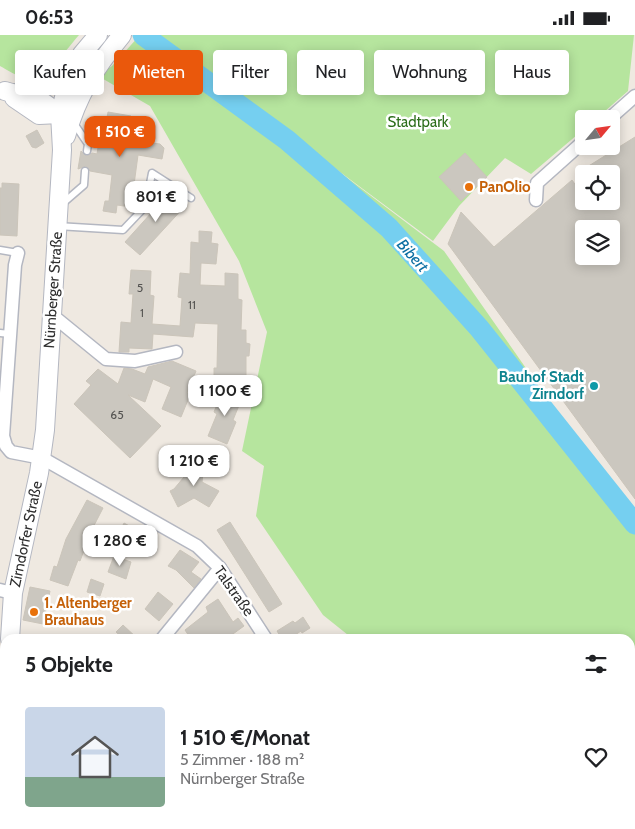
<!DOCTYPE html>
<html lang="de">
<head>
<meta charset="utf-8">
<style>
	body { margin:0; font-family:Cabin,sans-serif; background:#f2f2f2; color:#202124; height:100vh; display:flex; flex-direction:column; font-size:19px; white-space:nowrap }
	* { box-sizing:border-box; margin:0 }
	p { font-size:16px; color:#757577 }
	.icon { flex:none; width:28px; height:28px; fill:none; stroke:currentColor; stroke-width:2; stroke-linecap:round; stroke-linejoin:round }
	.map { position:relative; flex:1; overflow:hidden }
	.panel { position:absolute; left:0px; top:599px; width:635px; height:196px; display:flex; flex-direction:column; background:#fff; border-radius:15px 15px 0 0; box-shadow:0 2px 12px #0003 }
	.panel>* { flex:none }
	.guide { position:absolute; left:15px; top:15px; width:605px; height:45px; display:flex; gap:10px }
	.needle { width:32px; rotate:61deg }
	.tools { position:absolute; left:575px; top:75px; display:grid; gap:10px }
	.tools a { display:grid; place-items:center; width:45px; height:45px; border-radius:5px; background:#fff; box-shadow:0 2px 12px #0003; font-size:25px }
	.price { position:absolute; translate:-50% -42px; padding:0 11px; border-radius:10px; background:#fff; color:#222; font-size:16px; line-height:32px; filter:drop-shadow(0 1px 2px #0008) }
	.price::after { content:''; position:absolute; left:50%; top:30px; width:15px; height:11px; margin-left:-8px; background:inherit; clip-path:polygon(0 0,100% 0,50% 100%) }
	.price.on { background:#ea580c; color:#fff }
	ul { padding:0; list-style:none }
	li { display:flex; align-items:center; gap:15px; height:125px; padding:0 25px }
	li span { display:grid; place-items:center; flex:none; width:140px; height:100px; border-radius:5px; color:#555 }
	li>.icon { margin-inline-start:auto }
	span .icon { width:60px; height:60px; fill:#fffc; stroke-width:1 }
	li b { font-size:21px }
	h2 { display:flex; justify-content:space-between; align-items:center; height:60px; padding:0 25px; font-size:21px }
	.chip { padding:0 18px; border-radius:5px; background:#fff; box-shadow:0 2px 12px #0003; font-size:18px; line-height:45px }
	.chip.on { background:#ea580c; color:#fff }
	.status { display:flex; justify-content:space-between; align-items:center; height:35px; padding:0 25px; background:#fff; direction:ltr }
	.status svg { height:14px; fill:currentColor }
	.map>svg:first-child { display:block }
	.green { fill:#b6e59e }
	.lines { fill:none; stroke-linecap:round; stroke-linejoin:round }
	.river { stroke:#75cff0; stroke-width:21 }
	.building { fill:#cbc7bf; stroke:#cbc5ba; fill-rule:evenodd }
	.lane-casing { stroke:#b4b7c1; stroke-width:9 }
	.street-casing { stroke:#b4b7c1; stroke-width:15 }
	.secondary-casing { stroke:#b4b7c1; stroke-width:20 }
	.lane { stroke:#fff; stroke-width:6 }
	.street { stroke:#fff; stroke-width:12 }
	.secondary { stroke:#fff; stroke-width:18 }
	.food-dot { fill:#e8710a; stroke:#fff; stroke-width:2 }
	.culture-dot { fill:#0f9aa8; stroke:#fff; stroke-width:2 }
	.labels { text-anchor:middle; stroke-width:5; stroke-linejoin:round; paint-order:stroke }
	.number-label { font-size:12px; fill:#555452 }
	.park-label { font-size:15px; fill:#2c6e1b; stroke:#fff }
	.food-label { font-size:15px; font-weight:bold; fill:#c56008; stroke:#fff; text-anchor:start }
	.street-label { font-size:15px; fill:#2e2e2e; stroke:#fff }
	.culture-label { font-size:15px; font-weight:bold; fill:#0d838f; stroke:#fff; text-anchor:end }
	.water-label { font-size:16px; font-style:italic; fill:#0d6fa3; stroke:#fff }
</style>
</head>
<body>
<div class="status"><b>06:53</b><svg viewBox="0 0 49 12"><path d="M0 12V9h3v3zM5 12V6h3v6zM10 12V3h3v9zM15 12V0h3v12zM26 1h20v11H26zM47 4h2v5h-2z"/></svg></div>
<div class="map">
<svg width="635" height="794" viewBox="0 0 635 794">
	<rect width="100%" height="100%" fill="#efe9e1"/>
	<g class="green">
		<path d="M0 0H79C63 18 48 44 21 41 14 40 6 34 0 31Z"/>
		<polygon points="140,0 634,0 628,56 596,84 584,84 584,94 531,139 505,123 459,171 433,206 301,108 444,216 635,489 635,794 513,794 510,790 630,790 630,604 353,604 323,580 256,481 264,431 242,416 267,297 239,226 150,71 98,41 112,31"/>
	</g>
	<g class="lines">
		<polyline class="river" points="143,0 287,105 389,193 479,293 635,489"/>
	</g>
	<g class="building">
		<polygon points="108,77 131,81 130,83 136,84 134,99 145,101 144,107 160,109 164,113 162,124 138,120 131,172 117,170 116,178 103,176 105,166 109,166 112,140 90,136 86,131 78,134 81,116 86,121 92,118 97,119 100,100 104,100"/>
		<polygon points="37,95 44,108 36,113 32,112 26,101"/>
		<path d="M635 102V464L448 209 461 177 494 212 572 145 584 162V166H611V139H591L587 132ZM584 194H611V221H584Z"/>
		<polygon points="465,118 487,142 461,166 439,142"/>
		<polygon points="2,148 19,149 17,201 0,200 0,153 2,153"/>
		<polygon points="171,156 179,162 178,163 186,170 140,220 125,207"/>
		<polygon points="199,196 212,197 211,208 218,209 216,229 201,228 200,250 225,251 225,238 238,239 238,264 242,265 241,295 246,295 246,308 250,309 249,321 246,321 246,347 214,346 214,333 217,333 218,289 195,288 193,302 153,299 152,314 129,313 129,317 119,317 121,287 131,288 133,259 129,259 131,235 151,236 150,260 154,261 152,289 180,291 182,263 178,262 180,238 190,239 191,207 199,208"/>
		<polygon points="172,326 196,336 187,358 190,360 181,382 162,374 171,352 153,344 145,367 128,360 161,391 130,423 74,369 91,350 86,346 98,334 118,349 124,333 132,334 145,339 148,332"/>
		<polygon points="223,355 242,363 233,385 236,387 227,409 208,401 217,379 214,377"/>
		<polygon points="185,428 204,429 202,447 219,456 209,472 194,463 178,472 170,456 174,454 184,442"/>
		<polygon points="87,465 103,473 84,510 86,510 80,526 78,525 68,551 50,545 54,531 57,532 66,504"/>
		<polygon points="230,487 282,569 269,577 217,495"/>
		<polygon points="124,488 149,502 141,516 117,502"/>
		<polygon points="180,515 199,527 191,537 201,544 194,553 176,535 168,531"/>
		<polygon points="114,521 131,527 126,544 108,537"/>
		<polygon points="91,544 104,549 100,561 87,557"/>
		<polygon points="30,552 50,556 43,589 23,585"/>
		<polygon points="158,557 173,569 159,586 145,574"/>
		<polygon points="218,564 233,587 238,583 244,591 226,604 191,604 185,595 208,577 206,572"/>
		<polygon points="303,582 310,593 302,598 301,596 289,604 282,604 277,596 293,586 295,588"/>
		<polygon points="123,590 138,604 124,604 116,597"/>
	</g>
	<g class="lines">
		<g class="lane-casing">
			<g id="lane">
				<polyline points="73,87 88,109 87,116"/>
				<polyline points="62,169 84,150 85,136"/>
				<polyline points="57,191 123,195 142,175 147,164 152,138 191,163"/>
				<polyline points="0,215 18,218"/>
				<polyline points="0,298 10,299"/>
			</g>
		</g>
		<g class="street-casing">
			<g id="street">
				<path d="M13 56C46 52 56 41 80 21"/>
				<polyline points="609,84 635,61"/>
				<polyline points="536,165 537,148 584,106"/>
				<polyline points="18,218 15,230 3,401 6,411 11,417 42,423 197,511 220,533 266,604"/>
				<polyline points="52,280 106,324 135,326 176,317"/>
				<polyline points="0,555 13,558"/>
				<polyline points="162,604 220,533"/>
				<polyline points="0,694 5,695"/>
				<polyline points="282,790 286,794"/>
				<polyline points="369,790 371,794"/>
			</g>
		</g>
		<g class="secondary-casing">
			<g id="secondary">
				<polyline points="5,56 43,67 60,79 70,83"/>
				<polyline points="14,63 39,80 60,79"/>
				<path d="M66 101C78 59 95 33 122 0"/>
				<polyline points="10,604 13,558 39,438 45,395 62,115 60,79 66,54 82,19 98,0"/>
				<polyline points="17,794 17,790"/>
			</g>
		</g>
		<use href="#lane" class="lane"/>
		<use href="#street" class="street"/>
		<use href="#secondary" class="secondary"/>
	</g>
	<g class="food-dot">
		<circle cx="469" cy="152" r="5"/>
		<circle cx="34" cy="577" r="5"/>
	</g>
	<circle class="culture-dot" cx="594" cy="351" r="5"/>
	<g class="labels">
		<g class="number-label">
			<text x="140" y="257">5</text>
			<text x="192" y="274">11</text>
			<text x="142" y="282">1</text>
			<text x="117" y="384">65</text>
		</g>
		<g class="park-label">
			<text x="418" y="92">Stadtpark</text>
		</g>
		<g class="food-label">
			<text x="479" y="157">PanOlio</text>
			<text x="44" y="573">1. Altenberger<tspan x="44" dy="17">Brauhaus</tspan></text>
		</g>
		<g class="street-label">
			<text transform="translate(53 255) rotate(-86)" y="5">Nürnberger Straße</text>
			<text transform="translate(26 499) rotate(-78)" y="5">Zirndorfer Straße</text>
			<text transform="translate(234 556) rotate(55)" y="5">Talstraße</text>
		</g>
		<g class="culture-label">
			<text x="584" y="347">Bauhof Stadt<tspan x="584" dy="17">Zirndorf</tspan></text>
		</g>
		<g class="water-label">
			<text transform="translate(413 220) rotate(48)" y="6">Bibert</text>
		</g>
	</g>
</svg>
<div class="tools">
<a><svg class="needle" viewBox="-14 -14 28 28"><path d="M0-13l5 13h-10z" fill="#e53935"/><path d="M0 13l5-13h-10z" fill="#757577"/></svg></a>
<a><svg class="icon" aria-label="locate" viewBox="0 0 24 24"><circle cx="12" cy="12" r="6"/><path d="M12 2v4M12 18v4M2 12h4M18 12h4"/></svg></a>
<a><svg class="icon" aria-label="layers" viewBox="0 0 24 24"><path d="M12 4l9 5-9 5-9-5zM3 14l9 5 9-5"/></svg></a>
</div>
<b class="price on" style="left:120px;top:123px">1 510 €</b>
<b class="price" style="left:156px;top:188px">801 €</b>
<b class="price" style="left:225px;top:382px">1 100 €</b>
<b class="price" style="left:194px;top:452px">1 210 €</b>
<b class="price" style="left:120px;top:532px">1 280 €</b>
<div class="guide">
<a class="chip">Kaufen</a>
<a class="chip on">Mieten</a>
<a class="chip">Filter</a>
<a class="chip">Neu</a>
<a class="chip">Wohnung</a>
<a class="chip">Haus</a>
</div>
<section class="panel">
<h2>5 Objekte<svg class="icon" aria-label="filters" viewBox="0 0 24 24"><path d="M4 7h16M4 17h16"/><circle cx="9" cy="7" r="2"/><circle cx="15" cy="17" r="2"/></svg></h2>
<ul>
<li><span style="background:linear-gradient(#c9d6e8 70%,#7fa58c 0)"><svg class="icon" aria-label="home" viewBox="0 0 24 24"><path d="M3 11l9-7 9 7M6 9v11h12V9"/></svg></span><div><b>1 510 €/Monat</b><p>5 Zimmer · 188 m²</p><p>Nürnberger Straße</p></div><svg class="icon" aria-label="heart" viewBox="0 0 24 24"><path d="M12 20l-8-8c-3-5 5-10 8-4 3-6 11-1 8 4z"/></svg></li>
</ul>
</section>
</div>
</body>
</html>
